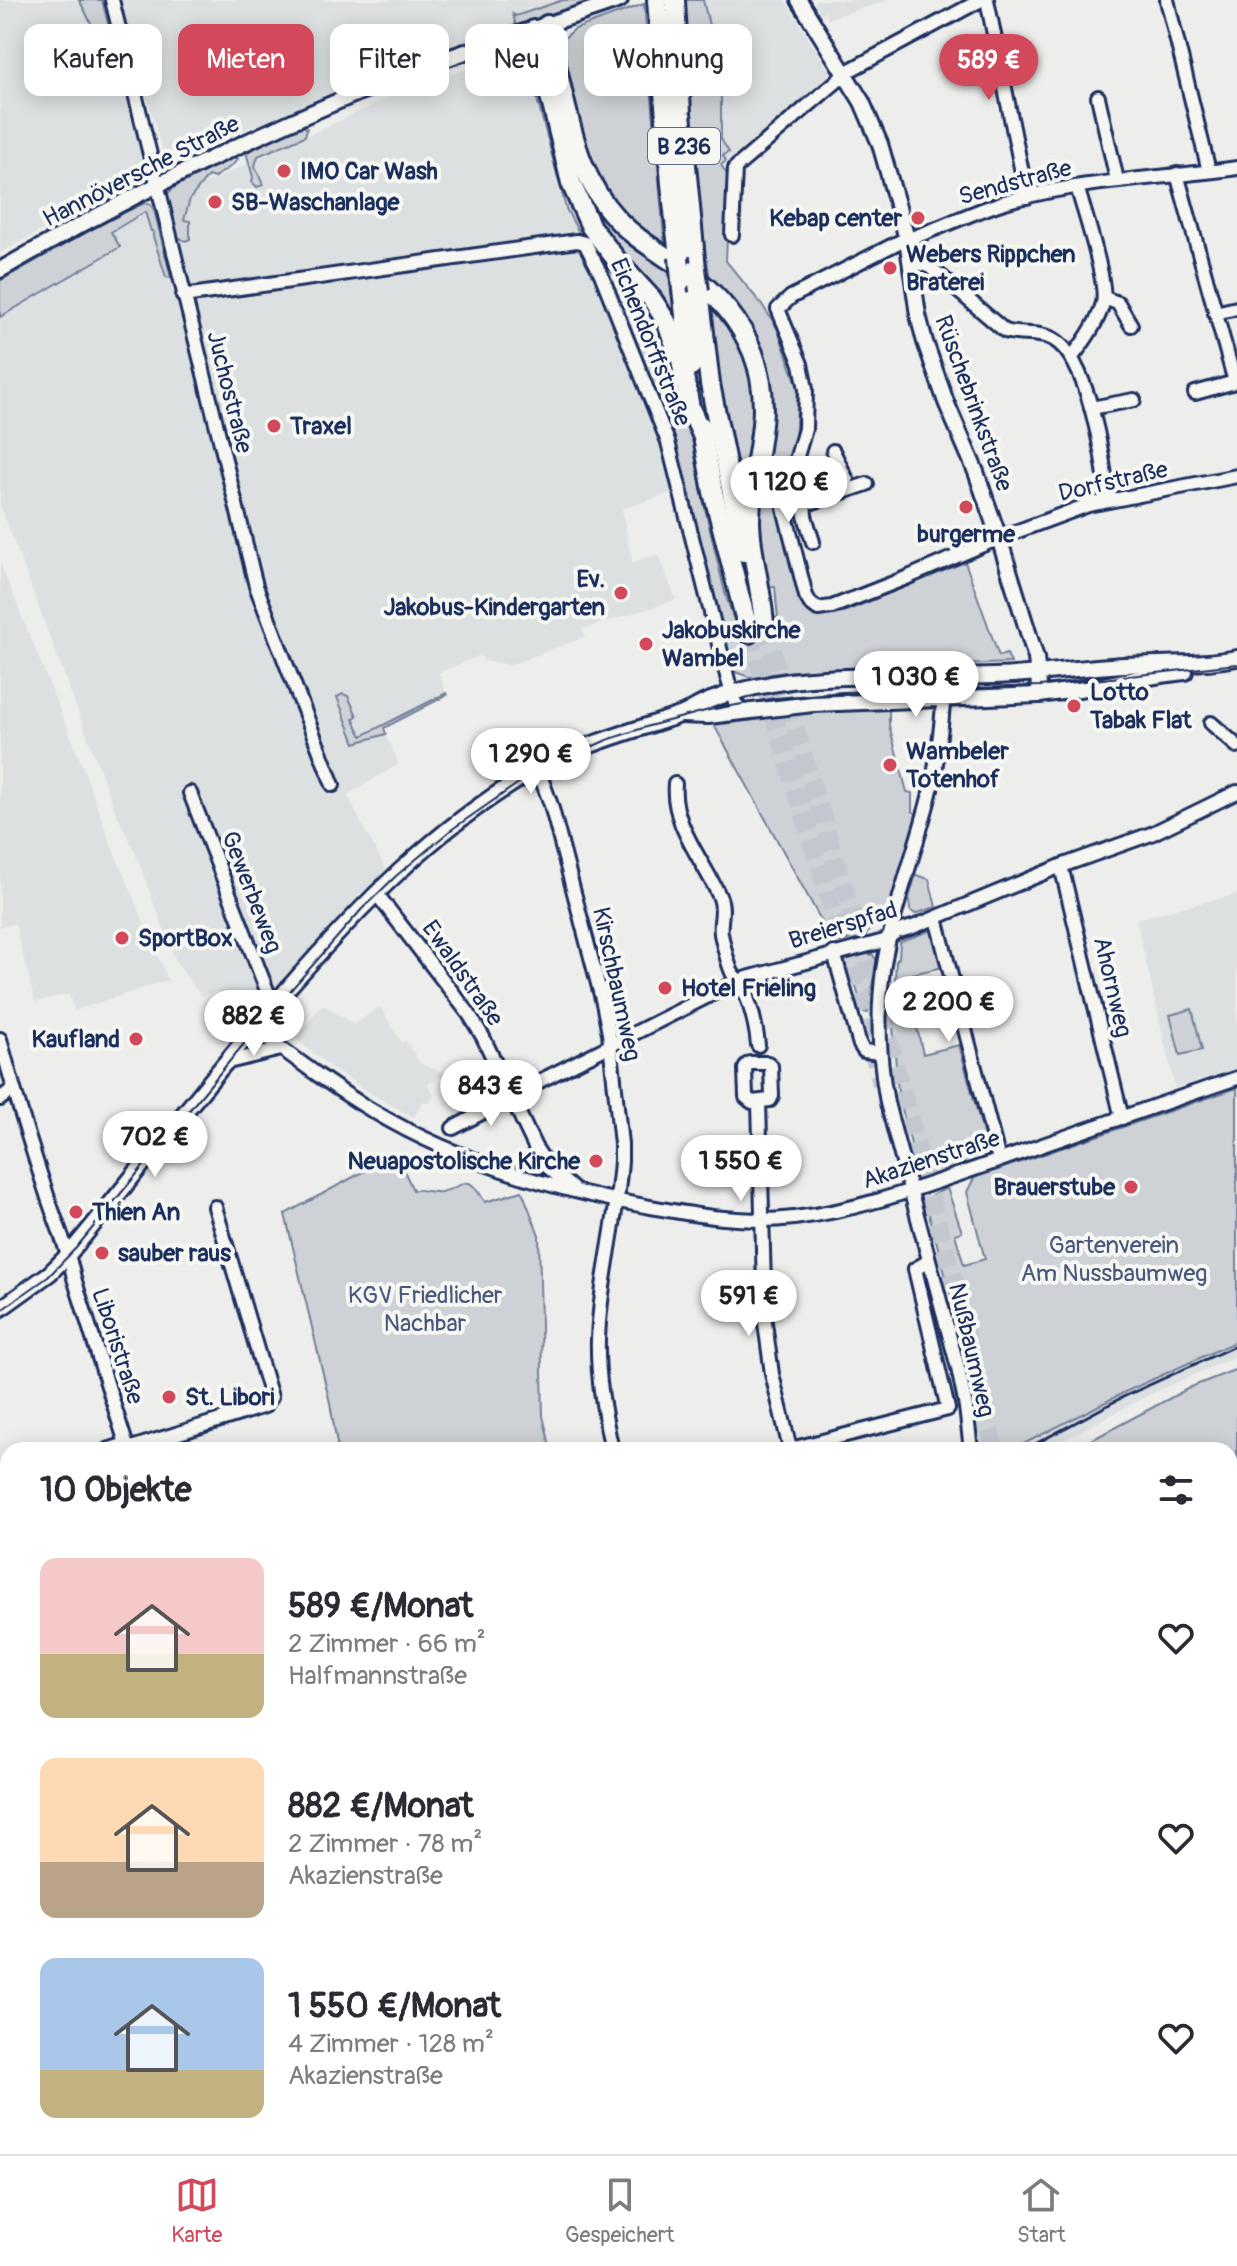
<!DOCTYPE html>
<html lang="de">
<head>
<meta charset="utf-8">
<style>
	body { margin:0; font-family:Pangolin,sans-serif; background:#f7f7f7; color:#2b2b33; height:100vh; display:flex; flex-direction:column; font-size:30px; white-space:nowrap }
	* { box-sizing:border-box; margin:0 }
	p { font-size:26px; color:#7c7c81 }
	.icon { flex:none; width:44px; height:44px; fill:none; stroke:currentColor; stroke-width:2; stroke-linecap:round; stroke-linejoin:round }
	.map { position:relative; flex:1; overflow:hidden }
	.side { position:absolute; left:0px; top:1442px; width:1238px; height:712px; display:flex; flex-direction:column; background:#fff; border-radius:24px 24px 0 0; box-shadow:0 4px 20px #0003 }
	.side>* { flex:none }
	.banner { position:absolute; left:24px; top:24px; width:800px; height:72px; display:flex; gap:16px }
	.price { position:absolute; translate:-50% -68px; padding:0 18px; border-radius:28px; background:#fff; color:#222; font-size:26px; line-height:52px; filter:drop-shadow(0 2px 4px #0008) }
	.price::after { content:''; position:absolute; left:50%; top:48px; width:24px; height:18px; margin-left:-12px; background:inherit; clip-path:polygon(0 0,100% 0,50% 100%) }
	.price.active { background:#d1495b; color:#fff }
	ul { padding:0; list-style:none }
	li { display:flex; align-items:center; gap:24px; height:200px; padding:0 40px }
	li span { display:grid; place-items:center; flex:none; width:224px; height:160px; border-radius:16px; color:#555 }
	li>.icon { margin-inline-start:auto }
	span .icon { width:96px; height:96px; fill:#fffc; stroke-width:1 }
	li b { font-size:34px }
	h2 { display:flex; justify-content:space-between; align-items:center; height:96px; padding:0 40px; font-size:34px }
	.chip { padding:0 28px; border-radius:16px; background:#fff; box-shadow:0 4px 20px #0003; font-size:28px; line-height:72px }
	.chip.active { background:#d1495b; color:#fff }
	.dock { display:flex; justify-content:space-around; align-items:center; height:112px; border-top:2px solid #e1e1e2; background:#fff; font-size:22px; color:#7c7c81 }
	.dock a { display:grid; justify-items:center; gap:4px }
	.dock .active { color:#d1495b }
	.map>svg:first-child { display:block }
	.built { fill:#dde0e1 }
	.green { fill:#ced2d7; stroke:#74809a; stroke-width:2 }
	.lines { fill:none; stroke-linecap:round; stroke-linejoin:round }
	.minor-tunnel { stroke:#c3c8d0; stroke-width:12; stroke-dasharray:12 6; stroke-linecap:butt }
	.highway-tunnel { stroke:#c3c8d0; stroke-width:18; stroke-dasharray:18 9; stroke-linecap:butt }
	.minor-casing { stroke:#1b2f5e; stroke-width:18 }
	.major-casing { stroke:#1b2f5e; stroke-width:20 }
	.highway-casing { stroke:#1b2f5e; stroke-width:24 }
	.minor { stroke:#f6f6f2; stroke-width:12 }
	.major { stroke:#f6f6f2; stroke-width:14 }
	.highway { stroke:#f6f6f2; stroke-width:18 }
	.tram { stroke:#1b2f5e; stroke-width:2 }
	.rail { stroke:#1b2f5e; stroke-width:3 }
	.highway-bridge-casing { stroke:#1b2f5e; stroke-width:24; stroke-linecap:butt }
	.highway-bridge { stroke:#f6f6f2; stroke-width:18 }
	.poi-dot { fill:#d1495b; stroke:#f6f6f2; stroke-width:3 }
	.labels { text-anchor:middle; stroke-width:8; stroke-linejoin:round; paint-order:stroke }
	.shield { fill:#f6f6f2; stroke:#5d6b8a; stroke-width:2 }
	.shield-label { font-size:22px; font-weight:bold; fill:#1b2f5e }
	.street-label { font-size:24px; fill:#1b2f5e; stroke:#f6f6f2 }
	.poi-label { font-size:24px; font-weight:bold; fill:#1b2f5e; stroke:#f6f6f2; text-anchor:start }
	.park-label { font-size:24px; fill:#48587c; stroke:#f6f6f2 }
</style>
</head>
<body>
<div class="map">
<svg width="1237" height="2154" viewBox="0 0 1237 2154">
	<rect width="100%" height="100%" fill="#edeeec"/>
	<filter id="ink" filterUnits="userSpaceOnUse"><feTurbulence type="fractalNoise" baseFrequency=".0125" numOctaves="2"/><feDisplacementMap in="SourceGraphic" scale="16" xChannelSelector="R" yChannelSelector="G"/><feConvolveMatrix kernelMatrix="1 2 1 2 8 2 1 2 1" color-interpolation-filters="sRGB"/></filter>
	<g filter="url(#ink)">
		<g class="built">
			<polygon points="0,0 102,0 144,168 141,176 137,179 0,253"/>
			<polygon points="120,0 591,0 421,59 165,161"/>
			<polygon points="703,0 785,0 829,71 827,83 754,145 726,161 723,155 728,151 721,139 721,75"/>
			<polygon points="814,0 889,0 828,19 825,12 820,14"/>
			<polygon points="514,53 523,56 525,61 564,209 578,234 663,446 674,492 622,509 632,562 659,554 676,600 583,629 585,637 510,665 483,661 480,655 439,673 447,695 383,728 399,764 347,795 386,870 359,895 239,1028 219,991 201,996 176,962 134,850 115,810 0,505 0,290 150,209 401,92"/>
			<polygon points="0,562 83,767 110,842 168,980 74,1011 69,994 35,1002 15,924 0,927"/>
			<polygon points="1237,894 1237,1068 1175,1088 1136,919"/>
			<polygon points="322,1004 354,1024 380,1007 402,1043 406,1041 421,1064 448,1074 428,1084 434,1095 430,1104 423,1101 414,1117 383,1101 334,1070 296,1039"/>
			<polygon points="1237,1341 1237,1356 1153,1393 1045,1450 1016,1450 1125,1392"/>
		</g>
		<g class="green">
			<polygon points="79,0 102,0 126,95 85,11"/>
			<polygon points="563,0 594,0 516,26 513,14 516,16"/>
			<polygon points="685,0 703,0 721,75 721,139 729,152 723,155 726,161 721,165 732,182 728,186 729,192 726,261 763,306 777,328 798,387 795,441 776,504 779,517 782,517 804,606 817,616 839,614 965,562 999,656 1007,654 1011,663 793,671 749,677 735,672 711,595 678,463 680,461 673,433 604,267 581,237 566,209 526,58 515,52 482,62 481,59 514,50 537,63 567,183 660,320 685,393 704,504 725,593 740,639 775,617 778,619 775,587 770,587 757,539 757,518 771,408 710,281 707,259 704,257 691,106"/>
			<path d="M644 4 665 249C654 241 639 234 630 224 581 172 574 108 559 42L575 29Z"/>
			<polygon points="302,126 307,128 305,136 258,156 255,166 263,185 257,187 252,182 253,177 246,152"/>
			<path d="M233 157 238 159C232 168 222 171 214 178L208 176 190 199 184 220 190 221V239L185 241 177 236C174 224 167 209 167 197 168 184 221 163 233 157Z"/>
			<polygon points="580,171 668,265 676,327 601,234 578,189"/>
			<polygon points="145,203 151,205 154,210 171,278 166,277 153,236 153,231 151,231 145,212 111,232 120,247 0,317 0,281 112,218"/>
			<polygon points="711,300 738,336 758,395 745,517 720,382"/>
			<polygon points="446,693 447,695 384,728 386,734 355,743 337,697 343,694 348,696 357,716 353,719 362,736"/>
			<polygon points="889,709 889,725 907,792 912,793 912,811 917,814 890,912 878,919 866,935 828,945 828,933 714,725 819,712"/>
			<polygon points="916,875 929,879 936,907 915,914 910,910 909,898"/>
			<polygon points="929,931 934,932 943,967 912,974 915,1019 923,1054 959,1045 989,1155 931,1176 922,1176 918,1171 898,1094 893,1025 896,961 899,958 900,942"/>
			<polygon points="865,954 873,955 876,960 868,1013 863,1012 852,971 842,969 840,961"/>
			<polygon points="1192,1009 1202,1050 1180,1055 1170,1015"/>
			<polygon points="1237,1088 1237,1341 1125,1392 1012,1450 978,1450 970,1388 975,1384 927,1207 929,1197 947,1188 962,1232 955,1234 964,1265 985,1259 967,1192 974,1178"/>
			<path d="M396 1154 413 1190C422 1189 431 1193 441 1192 468 1186 465 1170 485 1202L522 1191 539 1235 543 1416 551 1450H338L330 1403 285 1214Z"/>
			<polygon points="1237,1369 1237,1870 1230,1871 1230,1450 1073,1450 1191,1387"/>
			<polygon points="0,1772 8,1773 8,1868 0,1848"/>
			<polygon points="697,2146 823,2146 825,2154 698,2154"/>
		</g>
		<g class="lines">
			<polyline class="minor-tunnel" points="758,1045 758,1057"/>
			<g class="highway-tunnel">
				<polyline points="764,625 876,993 951,1271 995,1450"/>
				<polyline points="749,633 858,996 881,1084"/>
			</g>
			<g class="minor-casing">
				<g id="minor">
					<polyline points="112,0 256,586 333,785"/>
					<polyline points="987,0 1027,197"/>
					<polyline points="1167,0 1209,171"/>
					<polyline points="1098,97 1117,180"/>
					<path d="M1237 168C1159 179 1084 180 1008 201 970 212 936 231 899 242L791 297 778 309 801 364 806 389 805 429 784 501V508L806 596 810 603 818 609 832 607 906 578 999 538 1088 505 1237 476"/>
					<polyline points="1177,174 1235,382 1195,393"/>
					<polyline points="732,235 735,168 850,70 981,0"/>
					<path d="M912 264H922L930 267 1005 331C1020 336 1038 331 1053 339 1089 358 1104 462 1108 500"/>
					<polyline points="183,296 577,241 585,243 601,274 668,442 728,680 735,703 742,711"/>
					<polyline points="1104,298 1118,303 1131,325"/>
					<polyline points="1215,313 1237,308"/>
					<path d="M1072 357C1084 342 1098 322 1103 303 1108 284 1084 210 1077 187"/>
					<polyline points="1091,408 1134,400"/>
					<polyline points="833,451 847,480 846,489"/>
					<polyline points="787,492 813,502 867,484"/>
					<polyline points="804,500 805,516 813,542"/>
					<path d="M944 677C944 711 939 747 933 781 919 844 893 905 883 970 877 1014 879 1059 887 1103L958 1368 966 1407 971 1450"/>
					<polyline points="1211,723 1237,746"/>
					<path d="M535 771 543 783 551 805 603 1003 609 1033 621 1144V1161C617 1221 600 1280 598 1340 597 1377 604 1413 612 1450"/>
					<path d="M675 784C671 825 705 862 720 898 725 910 719 922 721 934 723 943 729 969 734 976 737 979 740 981 742 985 750 1003 756 1025 758 1045"/>
					<polyline points="190,793 273,1006"/>
					<polyline points="1061,866 1122,1118"/>
					<polyline points="376,893 469,1014 483,1037 535,1147 549,1168 572,1188"/>
					<polyline points="936,918 999,1160"/>
					<polyline points="834,953 860,1045 864,1051 880,1053"/>
					<path d="M254 1028C293 1057 331 1086 373 1111 456 1161 550 1189 645 1206 695 1215 743 1224 794 1218 862 1210 927 1185 992 1163 1073 1134 1155 1106 1237 1078"/>
					<path d="M0 1039C14 1091 30 1143 47 1195 56 1223 68 1249 74 1278L128 1450"/>
					<polyline points="224,1063 281,1049"/>
					<polygon points="750,1063 768,1063 771,1066 772,1096 770,1100 752,1102 746,1097 745,1069 747,1065"/>
					<polyline points="512,1095 740,980 884,941 896,932 913,927 1061,866 1151,834 1237,792"/>
					<polyline points="0,1099 13,1089"/>
					<polyline points="759,1102 765,1323 772,1374 790,1449"/>
					<polyline points="453,1128 512,1097"/>
					<polyline points="128,1449 265,1406 271,1397 215,1207"/>
					<polyline points="107,1450 126,1444"/>
					<polyline points="787,1450 948,1409 915,1269 929,1261"/>
					<polyline points="0,1483 8,1481"/>
					<polyline points="0,1761 8,1762"/>
					<polyline points="0,1934 8,1929"/>
					<polyline points="0,2120 8,2109"/>
					<polyline points="1230,2137 1237,2135"/>
					<polyline points="143,2146 145,2154"/>
					<polyline points="187,2146 188,2154"/>
					<polyline points="278,2146 280,2154"/>
					<polyline points="307,2146 308,2154"/>
					<polyline points="691,2146 692,2154"/>
					<polyline points="1105,2146 1156,2152 1202,2146"/>
					<polyline points="90,2154 102,2146"/>
					<polyline points="443,2154 467,2146"/>
					<polyline points="1030,2154 1078,2146"/>
				</g>
			</g>
			<g class="major-casing">
				<g id="major">
					<polyline points="799,0 862,102 880,144 907,239 918,315 925,342 946,402 976,472 999,538 1036,658 1040,695"/>
					<path d="M0 270C133 193 270 127 412 71 481 45 551 24 620 0"/>
					<path d="M681 715 708 716 813 704 1038 695C1087 690 1135 677 1185 672"/>
					<path d="M0 1309 50 1273 69 1254C141 1168 210 1079 283 994 358 908 438 824 539 768 583 744 630 732 677 716 688 713 697 705 708 701 734 691 762 685 790 681 856 673 925 678 993 676 1037 675 1081 667 1125 665 1163 663 1200 665 1237 658"/>
				</g>
			</g>
			<g class="highway-casing">
				<g id="highway">
					<polyline points="657,0 671,184 679,257"/>
					<polyline points="675,0 681,113 696,269"/>
					<path d="M547 25C552 47 557 69 562 91 573 137 583 183 616 218 637 241 665 255 689 273 717 294 740 321 753 353 777 415 750 462 750 522 751 557 762 590 764 625"/>
					<polyline points="534,30 571,183 591,227 619,263 652,299 666,321 681,360 690,408 703,437"/>
					<polyline points="495,42 523,46 541,61"/>
					<polyline points="681,281 691,366"/>
					<polyline points="699,291 710,384 744,552"/>
					<polyline points="701,426 713,492 749,633"/>
				</g>
			</g>
			<use href="#minor" class="minor"/>
			<use href="#major" class="major"/>
			<use href="#highway" class="highway"/>
			<polyline class="tram" points="0,1311 48,1277 76,1248 247,1040 362,909 396,876 451,830 520,782 550,765 607,740 649,726 709,710 776,698 842,692 1040,686 1237,664"/>
			<g class="rail">
				<polyline points="1024,1450 1123,1397 1237,1345"/>
				<polyline points="0,2021 8,2018"/>
			</g>
			<g class="highway-bridge-casing">
				<g id="highway-bridge">
					<polyline points="679,257 681,281"/>
					<polyline points="696,269 699,291"/>
				</g>
			</g>
			<use href="#highway-bridge" class="highway-bridge"/>
		</g>
	</g>
	<g class="poi-dot">
		<circle cx="284" cy="171" r="8"/>
		<circle cx="215" cy="202" r="8"/>
		<circle cx="918" cy="218" r="8"/>
		<circle cx="890" cy="268" r="8"/>
		<circle cx="274" cy="426" r="8"/>
		<circle cx="966" cy="507" r="8"/>
		<circle cx="621" cy="593" r="8"/>
		<circle cx="646" cy="644" r="8"/>
		<circle cx="1074" cy="706" r="8"/>
		<circle cx="890" cy="765" r="8"/>
		<circle cx="122" cy="938" r="8"/>
		<circle cx="665" cy="988" r="8"/>
		<circle cx="136" cy="1039" r="8"/>
		<circle cx="596" cy="1161" r="8"/>
		<circle cx="1131" cy="1187" r="8"/>
		<circle cx="76" cy="1212" r="8"/>
		<circle cx="102" cy="1253" r="8"/>
		<circle cx="169" cy="1397" r="8"/>
	</g>
	<g class="labels">
		<rect class="shield" x="648" y="128" width="72" height="36" rx="6"/>
		<g class="shield-label">
			<text x="684" y="154">B 236</text>
		</g>
		<g class="street-label">
			<text transform="translate(141 171) rotate(-27)" y="8">Hannöversche Straße</text>
			<text transform="translate(1015 182) rotate(-15)" y="8">Sendstraße</text>
			<text transform="translate(651 342) rotate(68)" y="8">Eichendorffstraße</text>
			<text transform="translate(230 392) rotate(76)" y="8">Juchostraße</text>
			<text transform="translate(974 403) rotate(70)" y="8">Rüschebrinkstraße</text>
			<text transform="translate(1113 481) rotate(-13)" y="8">Dorfstraße</text>
			<text transform="translate(252 892) rotate(69)" y="8">Gewerbeweg</text>
			<text transform="translate(843 925) rotate(-17)" y="8">Breierspfad</text>
			<text transform="translate(463 973) rotate(55)" y="8">Ewaldstraße</text>
			<text transform="translate(617 984) rotate(78)" y="8">Kirschbaumweg</text>
			<text transform="translate(1113 987) rotate(77)" y="8">Ahornweg</text>
			<text transform="translate(931 1159) rotate(-18)" y="8">Akazienstraße</text>
			<text transform="translate(118 1346) rotate(72)" y="8">Liboristraße</text>
			<text transform="translate(972 1350) rotate(77)" y="8">Nußbaumweg</text>
		</g>
		<g class="poi-label">
			<text x="300" y="179">IMO Car Wash</text>
			<text x="231" y="210">SB-Waschanlage</text>
			<text x="902" y="226" text-anchor="end">Kebap center</text>
			<text x="906" y="262">Webers Rippchen<tspan x="906" dy="28">Braterei</tspan></text>
			<text x="290" y="434">Traxel</text>
			<text x="966" y="542" text-anchor="middle">burgerme</text>
			<text x="605" y="587" text-anchor="end">Ev.<tspan x="605" dy="28">Jakobus-Kindergarten</tspan></text>
			<text x="662" y="638">Jakobuskirche<tspan x="662" dy="28">Wambel</tspan></text>
			<text x="1090" y="700">Lotto<tspan x="1090" dy="28">Tabak Flat</tspan></text>
			<text x="906" y="759">Wambeler<tspan x="906" dy="28">Totenhof</tspan></text>
			<text x="138" y="946">SportBox</text>
			<text x="681" y="996">Hotel Frieling</text>
			<text x="120" y="1047" text-anchor="end">Kaufland</text>
			<text x="580" y="1169" text-anchor="end">Neuapostolische Kirche</text>
			<text x="1115" y="1195" text-anchor="end">Brauerstube</text>
			<text x="92" y="1220">Thien An</text>
			<text x="118" y="1261">sauber raus</text>
			<text x="185" y="1405">St. Libori</text>
		</g>
		<g class="park-label">
			<text x="1114" y="1253">Gartenverein<tspan x="1114" dy="28">Am Nussbaumweg</tspan></text>
			<text x="425" y="1303">KGV Friedlicher<tspan x="425" dy="28">Nachbar</tspan></text>
		</g>
	</g>
</svg>
<b class="price active" style="left:989px;top:102px">589 €</b>
<b class="price" style="left:789px;top:524px">1 120 €</b>
<b class="price" style="left:916px;top:719px">1 030 €</b>
<b class="price" style="left:531px;top:796px">1 290 €</b>
<b class="price" style="left:949px;top:1044px">2 200 €</b>
<b class="price" style="left:254px;top:1058px">882 €</b>
<b class="price" style="left:491px;top:1128px">843 €</b>
<b class="price" style="left:155px;top:1179px">702 €</b>
<b class="price" style="left:741px;top:1203px">1 550 €</b>
<b class="price" style="left:749px;top:1338px">591 €</b>
<div class="banner">
<a class="chip">Kaufen</a>
<a class="chip active">Mieten</a>
<a class="chip">Filter</a>
<a class="chip">Neu</a>
<a class="chip">Wohnung</a>
</div>
<section class="side">
<h2>10 Objekte<svg class="icon" aria-label="filters" viewBox="0 0 24 24"><path d="M4 7h16M4 17h16"/><circle cx="9" cy="7" r="2"/><circle cx="15" cy="17" r="2"/></svg></h2>
<ul>
<li><span style="background:linear-gradient(#f6c9c9 60%,#c2b280 0)"><svg class="icon" aria-label="home" viewBox="0 0 24 24"><path d="M3 11l9-7 9 7M6 9v11h12V9"/></svg></span><div><b>589 €/Monat</b><p>2 Zimmer · 66 m²</p><p>Halfmannstraße</p></div><svg class="icon" aria-label="heart" viewBox="0 0 24 24"><path d="M12 20l-8-8c-3-5 5-10 8-4 3-6 11-1 8 4z"/></svg></li>
<li><span style="background:linear-gradient(#ffd9b3 65%,#b9a48a 0)"><svg class="icon" aria-label="home" viewBox="0 0 24 24"><path d="M3 11l9-7 9 7M6 9v11h12V9"/></svg></span><div><b>882 €/Monat</b><p>2 Zimmer · 78 m²</p><p>Akazienstraße</p></div><svg class="icon" aria-label="heart" viewBox="0 0 24 24"><path d="M12 20l-8-8c-3-5 5-10 8-4 3-6 11-1 8 4z"/></svg></li>
<li><span style="background:linear-gradient(#a9c7e8 70%,#c2b280 0)"><svg class="icon" aria-label="home" viewBox="0 0 24 24"><path d="M3 11l9-7 9 7M6 9v11h12V9"/></svg></span><div><b>1 550 €/Monat</b><p>4 Zimmer · 128 m²</p><p>Akazienstraße</p></div><svg class="icon" aria-label="heart" viewBox="0 0 24 24"><path d="M12 20l-8-8c-3-5 5-10 8-4 3-6 11-1 8 4z"/></svg></li>
</ul>
</section>
</div>
<nav class="dock">
<a class="active"><svg class="icon" aria-label="map" viewBox="0 0 24 24"><path d="M3 6l6-2 6 2 6-2v14l-6 2-6-2-6 2zM9 4v14M15 6v14"/></svg>Karte</a>
<a><svg class="icon" aria-label="saved" viewBox="0 0 24 24"><path d="M7 4h10v16l-5-4-5 4z"/></svg>Gespeichert</a>
<a><svg class="icon" aria-label="home" viewBox="0 0 24 24"><path d="M3 11l9-7 9 7M6 9v11h12V9"/></svg>Start</a>
</nav>
</body>
</html>
